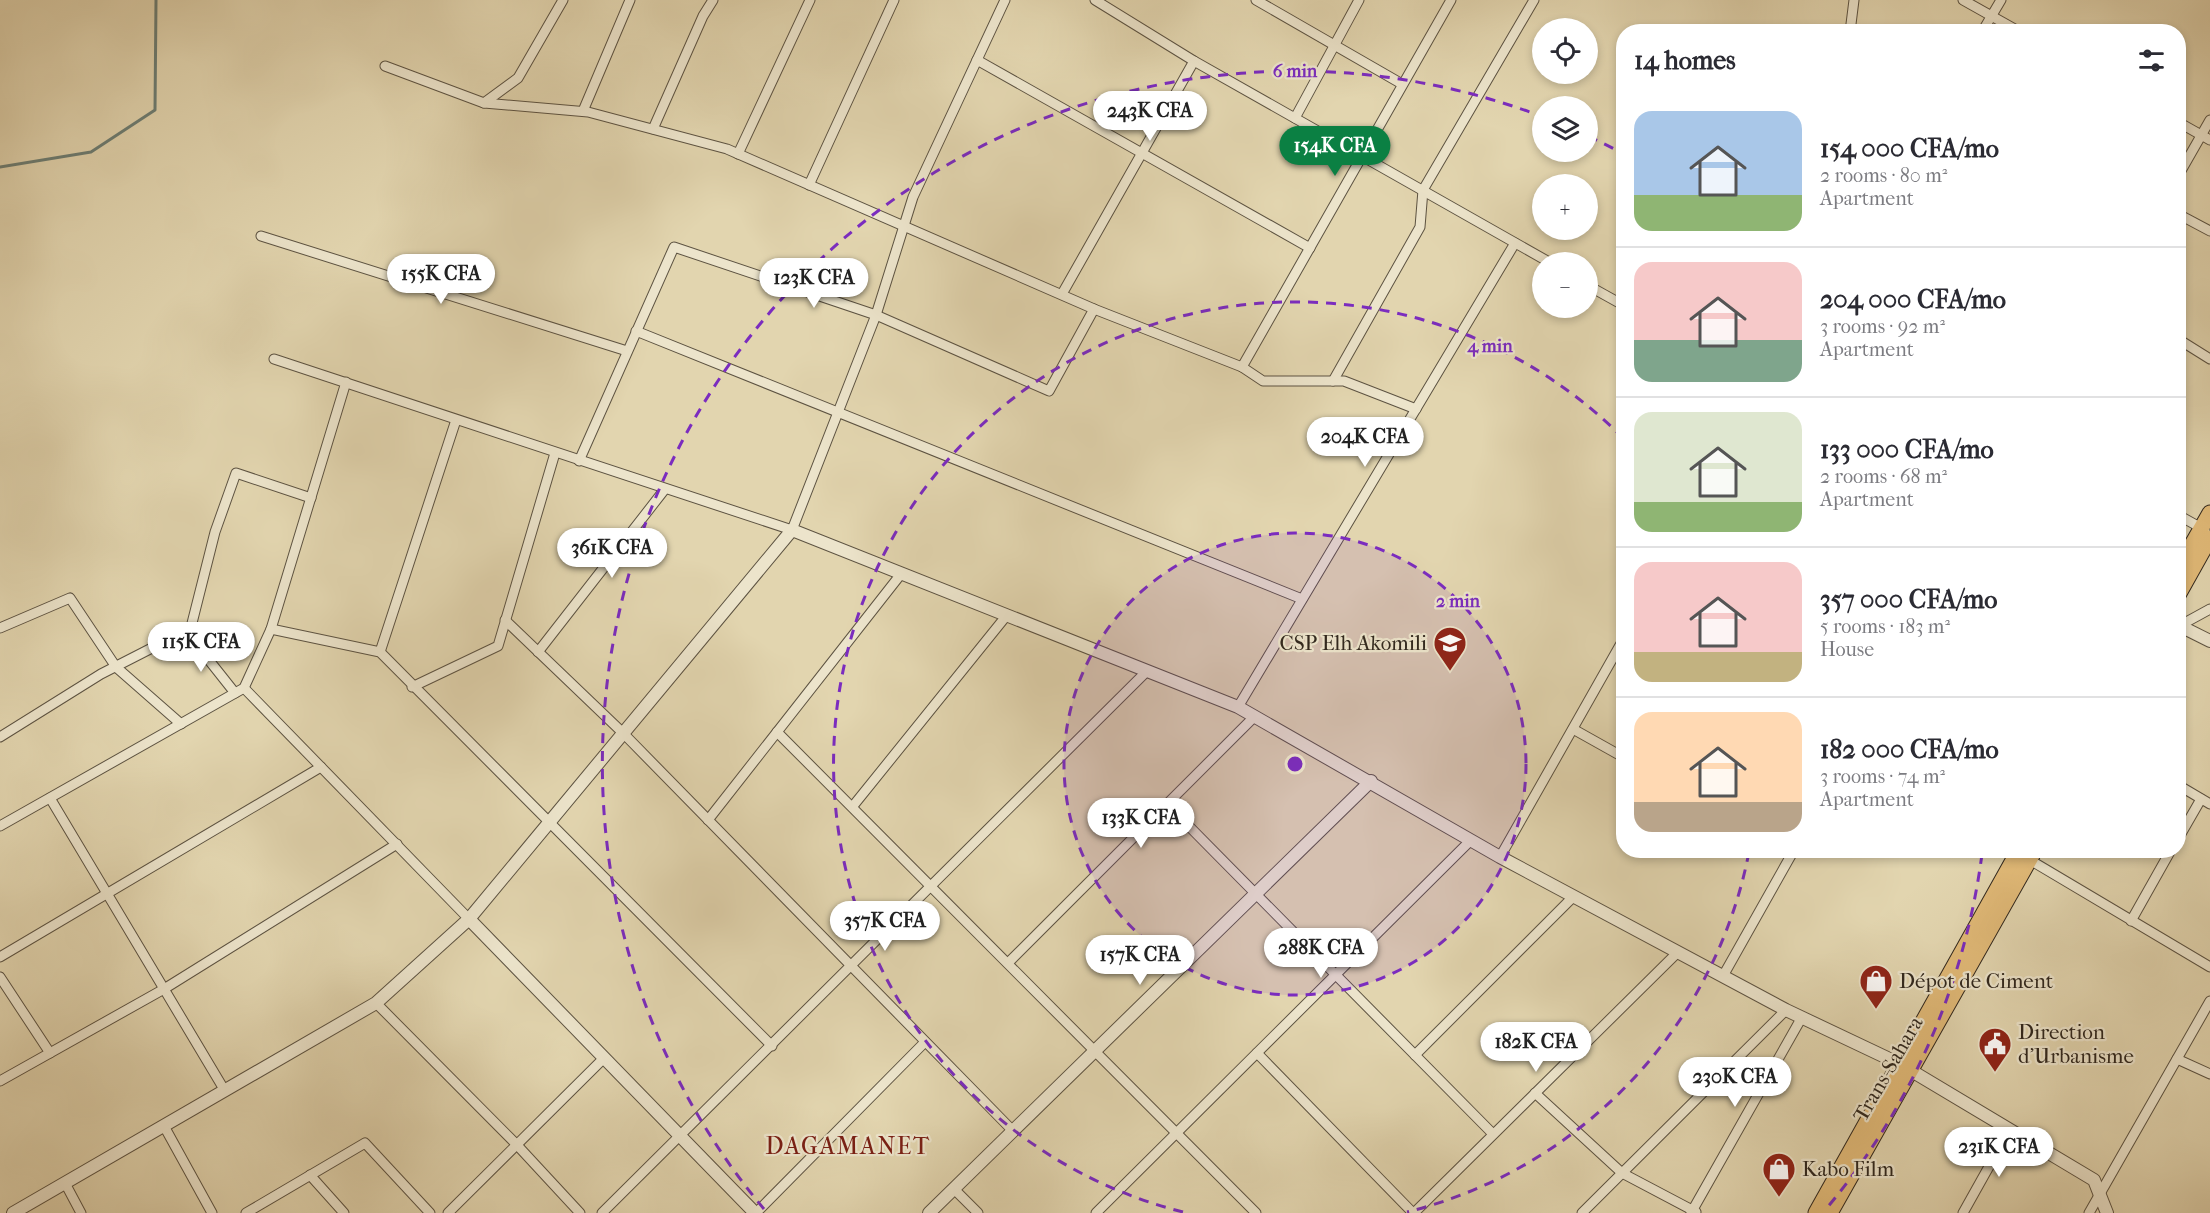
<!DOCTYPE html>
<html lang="en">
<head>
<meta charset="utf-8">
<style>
	body { margin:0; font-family:"IM FELL French Canon",serif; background:#f7f7f7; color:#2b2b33; height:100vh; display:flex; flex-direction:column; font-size:22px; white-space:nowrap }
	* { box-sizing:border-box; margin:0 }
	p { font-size:20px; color:#7c7c81 }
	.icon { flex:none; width:33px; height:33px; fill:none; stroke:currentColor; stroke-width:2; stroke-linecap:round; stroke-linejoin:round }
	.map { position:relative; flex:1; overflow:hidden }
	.side { position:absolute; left:1616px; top:24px; width:570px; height:834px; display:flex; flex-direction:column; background:#fff; border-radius:24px; box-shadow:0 3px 9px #0003 }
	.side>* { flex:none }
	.fabs { position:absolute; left:1532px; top:18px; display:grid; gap:12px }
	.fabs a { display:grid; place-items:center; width:66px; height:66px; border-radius:50%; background:#fff; box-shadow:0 3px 9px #0003; font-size:30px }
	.price { position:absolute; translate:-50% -51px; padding:0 14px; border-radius:21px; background:#fff; color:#222; font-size:20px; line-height:39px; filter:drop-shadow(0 2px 3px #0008) }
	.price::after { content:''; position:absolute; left:50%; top:36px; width:18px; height:14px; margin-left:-9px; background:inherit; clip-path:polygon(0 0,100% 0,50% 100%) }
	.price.current { background:#0b8043; color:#fff }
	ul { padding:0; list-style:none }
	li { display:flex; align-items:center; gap:18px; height:150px; padding:0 18px }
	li+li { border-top:2px solid #e1e1e2 }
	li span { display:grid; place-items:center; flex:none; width:168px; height:120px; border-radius:18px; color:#555 }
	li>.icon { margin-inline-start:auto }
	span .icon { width:72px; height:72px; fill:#fffc; stroke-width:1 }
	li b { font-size:26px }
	h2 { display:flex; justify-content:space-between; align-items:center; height:72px; padding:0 18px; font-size:26px }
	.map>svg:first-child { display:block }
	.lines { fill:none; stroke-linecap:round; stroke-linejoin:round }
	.stream { stroke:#6d7e74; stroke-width:3 }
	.minor-casing { stroke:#5d5342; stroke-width:11 }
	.tertiary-casing { stroke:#5d5342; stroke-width:14 }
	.primary-casing { stroke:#31281e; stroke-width:17 }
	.minor { stroke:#ece4cb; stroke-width:9 }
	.tertiary { stroke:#ece4cb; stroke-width:12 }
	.primary { stroke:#e1ba78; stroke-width:15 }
	.ring { fill:none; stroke:#7b2cbf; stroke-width:3; stroke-dasharray:10 8 }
	.labels { text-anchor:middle; stroke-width:4.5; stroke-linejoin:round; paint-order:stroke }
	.poi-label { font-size:21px; fill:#31281e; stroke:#ece4cb; text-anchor:start }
	.street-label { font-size:21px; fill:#31281e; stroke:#ece4cb }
	.quarter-label { font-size:24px; letter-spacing:1.5px; fill:#7a1f14; stroke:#ece4cb }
	.centre { fill:#7b2cbf; stroke:#ece4cb; stroke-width:3 }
	.ring-label { font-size:18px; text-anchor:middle; font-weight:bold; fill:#7b2cbf; stroke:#ece4cb; stroke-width:4.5; stroke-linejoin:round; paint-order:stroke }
</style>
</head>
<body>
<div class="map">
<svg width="2210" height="1213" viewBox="0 0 2210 1213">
	<rect width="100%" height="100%" fill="#e2d5af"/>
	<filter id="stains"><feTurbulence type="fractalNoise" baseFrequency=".00333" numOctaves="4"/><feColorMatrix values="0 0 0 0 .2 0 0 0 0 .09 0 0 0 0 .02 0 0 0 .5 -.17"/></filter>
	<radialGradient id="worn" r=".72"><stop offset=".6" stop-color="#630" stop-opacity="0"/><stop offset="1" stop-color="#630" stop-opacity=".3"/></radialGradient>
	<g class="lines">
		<polyline class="stream" points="0,167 91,152 155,110 156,0"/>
		<g class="minor-casing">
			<g id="minor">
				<polyline points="1095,0 1194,61 1549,262"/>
				<polyline points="1256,0 1402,84"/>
				<polyline points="1963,0 2020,32"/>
				<polyline points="1850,32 1854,0"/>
				<polyline points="1982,32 2001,0"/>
				<polyline points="977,60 1310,248"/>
				<polyline points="385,66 484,103 588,112 727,149 1094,309 1242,367 1263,381 1344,381 1416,409"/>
				<polyline points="484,103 518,78 563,0"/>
				<polyline points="583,111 630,0"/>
				<polyline points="1295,118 1359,0"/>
				<polyline points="2178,122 2210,140"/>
				<polyline points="653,129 703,16 713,0"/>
				<polyline points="738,154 810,0"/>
				<polyline points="2178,176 2210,120"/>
				<polyline points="809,185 894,0"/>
				<polyline points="2178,214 2210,231"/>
				<polyline points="261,236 627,351"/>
				<polyline points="1587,285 1623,305"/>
				<polyline points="1062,294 1194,61"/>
				<polyline points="636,331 1302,599"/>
				<polyline points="2178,339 2210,359"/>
				<polyline points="274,359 792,530 876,315 913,197 1005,0"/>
				<polyline points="1242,367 1451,0"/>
				<polyline points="1333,381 1420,227 1423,190 1534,0"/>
				<polyline points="579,461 674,247 876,315 1049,391 1094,309"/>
				<polyline points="2178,515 2205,530"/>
				<polyline points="505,620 623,733 1013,1131"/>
				<polyline points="2179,626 2210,609"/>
				<polyline points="0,628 70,598 116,667 181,724"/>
				<polyline points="271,629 380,652 772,1046"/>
				<polyline points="380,652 456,420"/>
				<polyline points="538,652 665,489"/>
				<polyline points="412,687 498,646 555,453"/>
				<polyline points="244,688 469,919"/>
				<polyline points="235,693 189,635 215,532 236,473 311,498"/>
				<polyline points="1238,707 1515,243"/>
				<polyline points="1573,729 1623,757"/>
				<polyline points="777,732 1256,1213"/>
				<polyline points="0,737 101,674 191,628"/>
				<polyline points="2178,785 2210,804"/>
				<polyline points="50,798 225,1091"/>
				<polyline points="1167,804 1493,1134"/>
				<polyline points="853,806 1007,615"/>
				<polyline points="708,820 901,574"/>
				<polyline points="0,826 244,688 271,629 346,382"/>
				<polyline points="2178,839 2201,799"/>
				<polyline points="1500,857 1623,640"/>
				<polyline points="2030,860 2210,967"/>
				<polyline points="2131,921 2171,850"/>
				<polyline points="0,957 321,767"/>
				<polyline points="1008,963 1255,716"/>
				<polyline points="1723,976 1794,850"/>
				<polyline points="0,977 50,1053"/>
				<polyline points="376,1003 517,1145 580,1213"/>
				<polyline points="1257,1053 1413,1213"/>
				<polyline points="1415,1055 1574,896"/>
				<polyline points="2177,1059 2210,1074"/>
				<polyline points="0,1081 164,989 397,844"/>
				<polyline points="1535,1093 1622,1173 1696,1212"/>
				<polyline points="164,1126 212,1213"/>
				<polyline points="310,1175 344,1213"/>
				<polyline points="65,1183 81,1213"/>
				<polyline points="954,1189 978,1213"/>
				<polyline points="246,1213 365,1143 430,1213"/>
				<polyline points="448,1213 604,1058"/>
				<polyline points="602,1213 1147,671"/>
				<polyline points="756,1213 925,1042"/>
				<polyline points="1096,1213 1471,840"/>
				<polyline points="1414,1213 1678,952"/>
				<polyline points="1582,1213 1786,1010"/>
				<polyline points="1691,1213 1802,1017"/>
				<polyline points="1963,1213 2010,1129"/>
				<polyline points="2089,1213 2210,1001"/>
			</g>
		</g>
		<g class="tertiary-casing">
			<g id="tertiary">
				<polyline points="2178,625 2210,641"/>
				<polyline points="469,919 755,1213"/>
				<polyline points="13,1213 376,1003 469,919 792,530 1238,707 1500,857 1786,1010 1900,1064 2094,1180 2107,1213"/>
				<polyline points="929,1213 1371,781"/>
			</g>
		</g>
		<g class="primary-casing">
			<g id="primary">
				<polyline points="2178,569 2210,513"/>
				<polyline points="2178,595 2210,538"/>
				<polyline points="1816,1213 2019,850"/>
				<polyline points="1830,1213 2035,850"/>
			</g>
		</g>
		<use href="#minor" class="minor"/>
		<use href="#tertiary" class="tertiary"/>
		<use href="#primary" class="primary"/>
	</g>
	<circle cx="1295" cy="764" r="231" fill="#7b2cbf" fill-opacity=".12"/>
	<g class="ring">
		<circle cx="1295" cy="764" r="231"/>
		<path d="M1749 852A462 462 0 0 1 1407 1212M1183 1212A462 462 0 1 1 1622 437"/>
		<path d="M1982 854A693 693 0 0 1 1826 1209M764 1209A693 693 0 0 1 1538 115M1588 136A693 693 0 0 1 1620 152"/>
	</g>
	<defs>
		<g id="school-pin" transform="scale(1.725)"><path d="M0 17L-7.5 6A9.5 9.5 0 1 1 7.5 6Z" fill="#8f2418" stroke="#ece4cb"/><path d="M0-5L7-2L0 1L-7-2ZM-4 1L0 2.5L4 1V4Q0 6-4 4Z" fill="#fff"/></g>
		<g id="shop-pin" transform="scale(1.725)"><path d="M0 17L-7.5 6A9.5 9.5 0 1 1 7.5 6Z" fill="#8f2418" stroke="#ece4cb"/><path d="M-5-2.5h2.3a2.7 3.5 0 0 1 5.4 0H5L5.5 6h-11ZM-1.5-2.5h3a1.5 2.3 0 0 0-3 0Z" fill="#fff"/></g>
		<g id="civic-pin" transform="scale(1.725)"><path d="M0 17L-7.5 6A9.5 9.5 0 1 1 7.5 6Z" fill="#8f2418" stroke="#ece4cb"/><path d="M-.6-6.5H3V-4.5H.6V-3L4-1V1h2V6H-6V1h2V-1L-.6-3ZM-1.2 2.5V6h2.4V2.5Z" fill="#fff"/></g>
	</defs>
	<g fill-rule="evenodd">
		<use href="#school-pin" x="1450" y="643"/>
		<use href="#shop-pin" x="1876" y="981"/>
		<use href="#civic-pin" x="1995" y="1044"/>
		<use href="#shop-pin" x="1779" y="1169"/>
	</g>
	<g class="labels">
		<g class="poi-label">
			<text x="1427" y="650" text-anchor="end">CSP Elh Akomili</text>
			<text x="1899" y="988">Dépot de Ciment</text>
			<text x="2018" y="1039">Direction<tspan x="2018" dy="24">d'Urbanisme</tspan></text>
			<text x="1802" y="1176">Kabo Film</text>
		</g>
		<g class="street-label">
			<text transform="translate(1888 1069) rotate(-60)" y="7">Trans-Sahara</text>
		</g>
		<g class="quarter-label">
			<text x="848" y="1154">DAGAMANET</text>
		</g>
	</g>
	<circle cx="1295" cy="764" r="9" class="centre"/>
	<g class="ring-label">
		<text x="1295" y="77">6 min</text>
		<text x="1490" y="352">4 min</text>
		<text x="1458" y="607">2 min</text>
	</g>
	<rect width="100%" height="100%" filter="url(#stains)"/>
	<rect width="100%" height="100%" fill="url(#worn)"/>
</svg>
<div class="fabs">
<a><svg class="icon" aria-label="locate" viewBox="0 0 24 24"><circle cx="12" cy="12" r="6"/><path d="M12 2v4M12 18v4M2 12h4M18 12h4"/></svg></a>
<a><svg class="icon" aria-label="layers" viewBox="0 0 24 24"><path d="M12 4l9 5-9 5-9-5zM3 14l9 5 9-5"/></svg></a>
<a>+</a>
<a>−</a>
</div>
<b class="price" style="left:1150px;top:142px">243K CFA</b>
<b class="price current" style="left:1335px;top:177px">154K CFA</b>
<b class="price" style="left:441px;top:305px">155K CFA</b>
<b class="price" style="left:814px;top:309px">123K CFA</b>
<b class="price" style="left:1365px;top:468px">204K CFA</b>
<b class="price" style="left:612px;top:579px">361K CFA</b>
<b class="price" style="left:201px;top:673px">115K CFA</b>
<b class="price" style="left:1141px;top:849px">133K CFA</b>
<b class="price" style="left:885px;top:952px">357K CFA</b>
<b class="price" style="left:1321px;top:979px">288K CFA</b>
<b class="price" style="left:1140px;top:986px">157K CFA</b>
<b class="price" style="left:1536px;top:1073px">182K CFA</b>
<b class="price" style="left:1735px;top:1108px">230K CFA</b>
<b class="price" style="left:1999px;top:1178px">231K CFA</b>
<section class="side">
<h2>14 homes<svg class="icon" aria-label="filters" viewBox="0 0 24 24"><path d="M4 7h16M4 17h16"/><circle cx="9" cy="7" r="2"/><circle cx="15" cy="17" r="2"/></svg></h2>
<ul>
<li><span style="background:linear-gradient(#a9c7e8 70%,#8fb573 0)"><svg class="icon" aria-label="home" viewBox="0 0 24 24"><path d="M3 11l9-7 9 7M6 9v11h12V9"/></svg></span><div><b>154 000 CFA/mo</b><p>2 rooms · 80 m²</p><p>Apartment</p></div></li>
<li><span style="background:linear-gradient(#f6c9c9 65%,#7fa58c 0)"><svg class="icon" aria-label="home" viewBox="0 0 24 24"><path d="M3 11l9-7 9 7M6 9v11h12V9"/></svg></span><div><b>204 000 CFA/mo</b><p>3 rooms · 92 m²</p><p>Apartment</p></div></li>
<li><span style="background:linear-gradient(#dfe7d0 75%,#8fb573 0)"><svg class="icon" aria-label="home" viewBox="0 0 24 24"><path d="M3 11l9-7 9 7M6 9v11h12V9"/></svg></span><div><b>133 000 CFA/mo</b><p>2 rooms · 68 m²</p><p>Apartment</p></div></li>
<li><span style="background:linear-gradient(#f6c9c9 75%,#c2b280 0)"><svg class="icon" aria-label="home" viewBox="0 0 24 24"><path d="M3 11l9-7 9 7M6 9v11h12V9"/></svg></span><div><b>357 000 CFA/mo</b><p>5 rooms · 183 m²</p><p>House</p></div></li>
<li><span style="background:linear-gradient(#ffd9b3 75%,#b9a48a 0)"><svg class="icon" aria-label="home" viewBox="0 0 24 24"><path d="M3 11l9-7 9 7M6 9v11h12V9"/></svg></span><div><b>182 000 CFA/mo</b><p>3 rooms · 74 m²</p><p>Apartment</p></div></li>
</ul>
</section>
</div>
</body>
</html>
